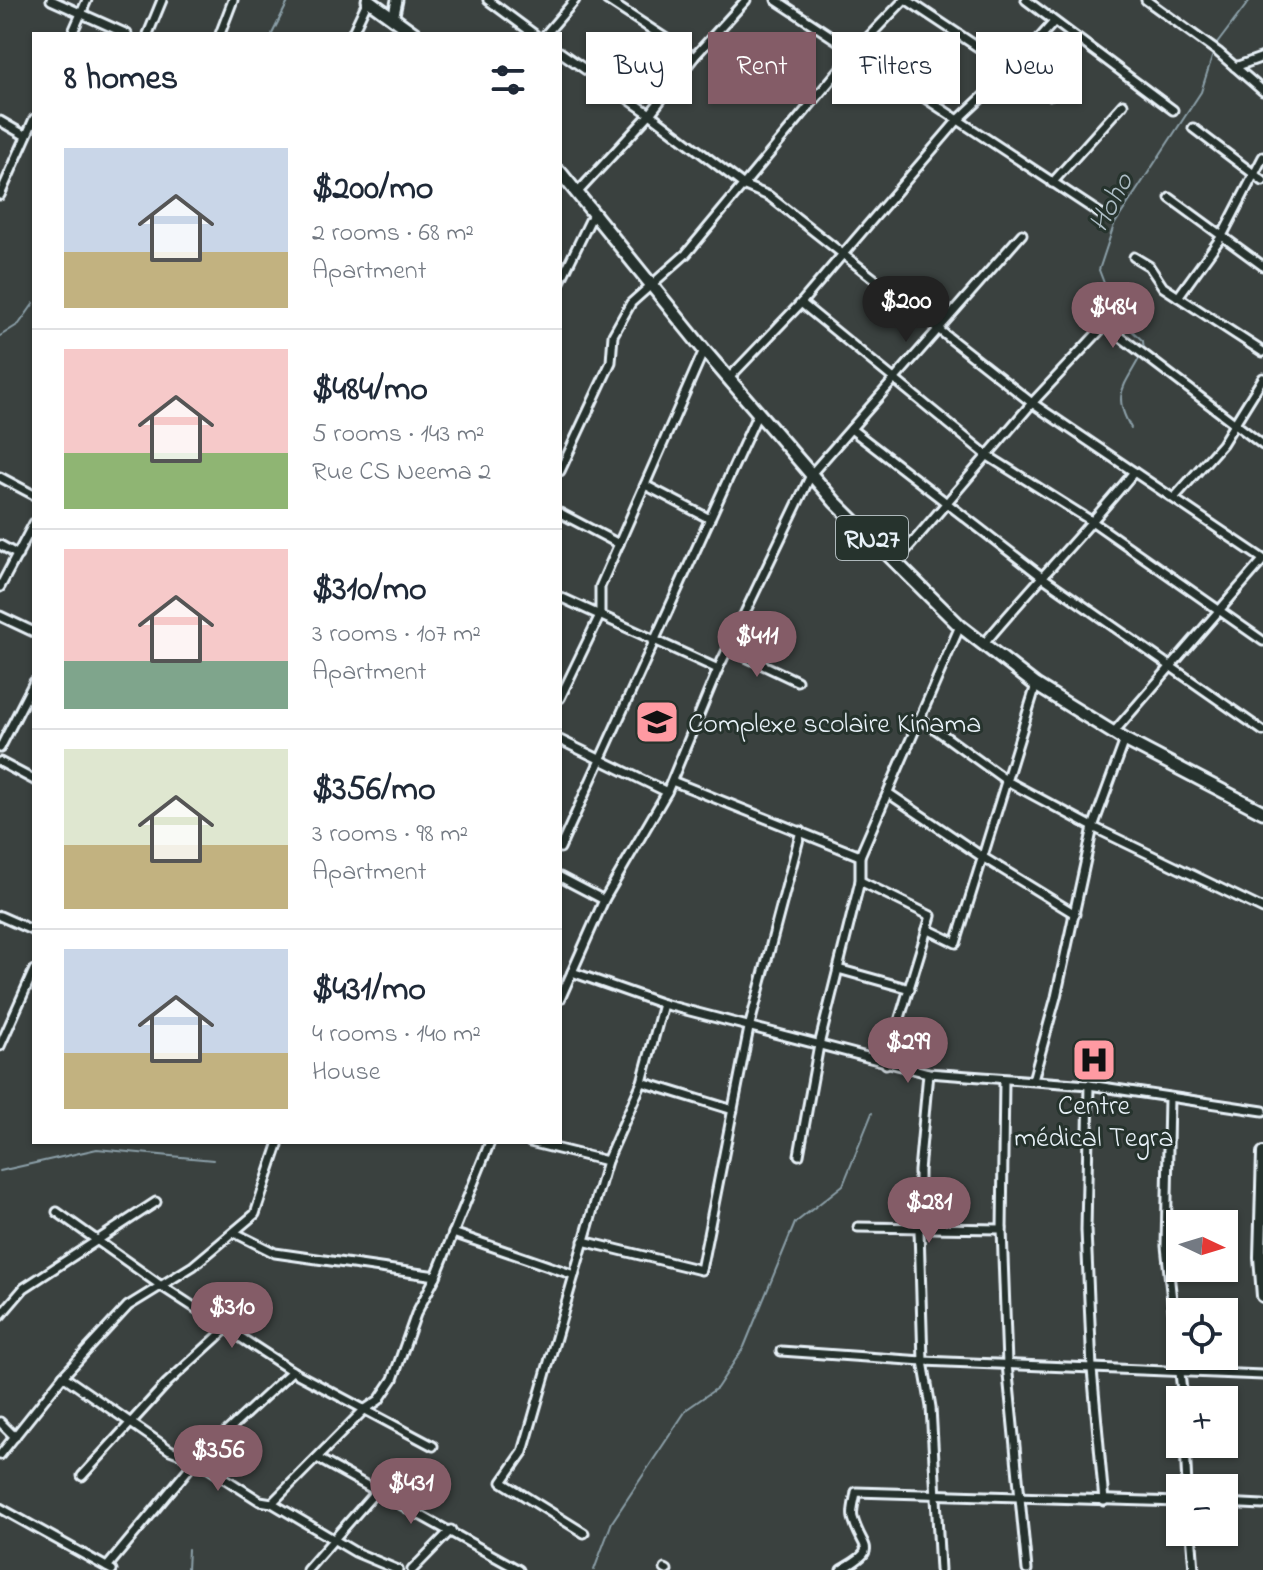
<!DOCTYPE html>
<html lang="en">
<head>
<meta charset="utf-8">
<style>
	body { margin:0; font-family:"Indie Flower",sans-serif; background:#f6f6f7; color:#1f2937; height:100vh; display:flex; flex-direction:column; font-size:30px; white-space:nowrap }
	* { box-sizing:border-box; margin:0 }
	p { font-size:26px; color:#747a83 }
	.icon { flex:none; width:44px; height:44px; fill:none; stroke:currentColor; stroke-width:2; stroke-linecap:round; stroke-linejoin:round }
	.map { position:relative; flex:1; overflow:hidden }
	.details { position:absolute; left:32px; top:32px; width:530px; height:1112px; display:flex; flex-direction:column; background:#fff; border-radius:0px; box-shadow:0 2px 6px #0004 }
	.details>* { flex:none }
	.guide { position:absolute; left:586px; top:32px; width:556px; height:72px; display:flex; gap:16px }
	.needle { width:52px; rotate:94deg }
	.fabs { position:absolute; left:1166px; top:1210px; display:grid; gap:16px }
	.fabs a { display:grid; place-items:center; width:72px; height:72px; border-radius:0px; background:#fff; box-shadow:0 2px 6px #0004; font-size:40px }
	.price { position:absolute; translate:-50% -68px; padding:0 18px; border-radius:28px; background:#845c67; color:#fff; font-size:26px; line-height:52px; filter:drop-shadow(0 2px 4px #0008) }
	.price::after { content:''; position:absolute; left:50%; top:48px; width:24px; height:18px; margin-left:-12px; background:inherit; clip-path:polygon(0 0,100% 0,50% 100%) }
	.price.on { background:#222; color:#fff }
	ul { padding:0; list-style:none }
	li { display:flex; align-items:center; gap:24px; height:200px; padding:0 32px }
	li+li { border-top:2px solid #e0e1e3 }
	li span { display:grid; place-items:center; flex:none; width:224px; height:160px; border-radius:0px; color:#555 }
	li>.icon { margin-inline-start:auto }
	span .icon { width:96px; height:96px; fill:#fffc; stroke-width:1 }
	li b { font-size:34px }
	h2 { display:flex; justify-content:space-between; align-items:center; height:96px; padding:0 32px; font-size:34px }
	.chip { padding:0 28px; border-radius:0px; background:#fff; box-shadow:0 2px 6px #0004; font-size:28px; line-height:72px }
	.chip.on { background:#845c67; color:#fff }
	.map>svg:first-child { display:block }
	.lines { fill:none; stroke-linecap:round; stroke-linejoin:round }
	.stream { stroke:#8ca0a9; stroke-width:2 }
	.minor-casing { stroke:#e8f1f8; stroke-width:13 }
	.tertiary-casing { stroke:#e8f1f8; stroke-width:15 }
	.secondary-casing { stroke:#e8f1f8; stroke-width:16 }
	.primary-casing { stroke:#e8f1f8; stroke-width:17 }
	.minor { stroke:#26332d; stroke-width:7 }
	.tertiary { stroke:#26332d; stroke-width:9 }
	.secondary { stroke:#26332d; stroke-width:10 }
	.primary { stroke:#26332d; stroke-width:11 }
	.labels { text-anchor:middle; stroke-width:6; stroke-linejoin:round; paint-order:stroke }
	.shield { fill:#26332d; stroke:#aeb8bb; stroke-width:2 }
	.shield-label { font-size:26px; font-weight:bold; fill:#e8f1f8 }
	.poi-label { font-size:28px; fill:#e8f1f8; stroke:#26332d; text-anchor:start }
	.water-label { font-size:30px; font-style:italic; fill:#abbbc3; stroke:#26332d }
</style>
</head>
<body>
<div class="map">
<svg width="1263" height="1570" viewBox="0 0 1263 1570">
	<rect width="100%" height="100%" fill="#3a413f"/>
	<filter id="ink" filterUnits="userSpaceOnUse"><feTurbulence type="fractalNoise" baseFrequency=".0125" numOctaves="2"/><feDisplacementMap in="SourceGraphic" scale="16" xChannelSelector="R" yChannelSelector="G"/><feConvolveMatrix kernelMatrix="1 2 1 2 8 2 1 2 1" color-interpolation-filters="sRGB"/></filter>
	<g filter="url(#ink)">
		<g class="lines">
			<g class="stream">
				<polyline points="272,34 289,0"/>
				<polyline points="1216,45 1250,0"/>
				<polyline points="0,336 19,324 34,303"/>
				<polyline points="1144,352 1143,341 1117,317 1099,270 1114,225 1201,92 1214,51"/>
				<path d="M1131 428C1112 395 1123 388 1140 357"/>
				<polyline points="0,1171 97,1149 213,1160"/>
				<polyline points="187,1570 188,1549"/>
				<polyline points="594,1570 612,1522 687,1409 717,1388 744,1347 795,1223 843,1185 872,1113"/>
			</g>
			<g class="minor-casing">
				<g id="minor">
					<polyline points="51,0 127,34"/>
					<polyline points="488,0 534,34"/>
					<polyline points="607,0 694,57"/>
					<polyline points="776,0 1104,216"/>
					<polyline points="907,0 1050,95"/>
					<polyline points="1026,0 1173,110"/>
					<polyline points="1146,0 1218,52 1263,91"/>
					<polyline points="72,34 87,0"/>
					<polyline points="148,34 162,0"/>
					<polyline points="220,34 233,0"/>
					<polyline points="352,34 368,0"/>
					<polyline points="546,34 575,0"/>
					<polyline points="560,52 650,114 745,186 769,196 1032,403 1263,559"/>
					<polyline points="1235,67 1263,57"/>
					<polyline points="0,121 26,136"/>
					<polyline points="1193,128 1263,181"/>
					<polyline points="1052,183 1123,104"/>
					<polyline points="578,192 650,114 694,57 746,0"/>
					<polyline points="0,195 34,119"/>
					<polyline points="1170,198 1263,266"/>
					<polyline points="1134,257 1149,266 1163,287 1263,352"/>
					<polyline points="560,282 594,212"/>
					<polyline points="1178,297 1222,236 1263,157"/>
					<polyline points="801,303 988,456 1093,522 1263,641"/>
					<polyline points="729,378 801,303 957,121 1011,70 1053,23"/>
					<polyline points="851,429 1041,576 1263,731"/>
					<polyline points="560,471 611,362 613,335 631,303 686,254 855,51 904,0"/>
					<polyline points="0,477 34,495"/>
					<polyline points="645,485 710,519"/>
					<polyline points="1174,498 1222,444 1263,378"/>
					<polyline points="560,513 619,544"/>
					<polyline points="0,545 18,555"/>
					<polyline points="896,562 1032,403 1105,325 1263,445"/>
					<polyline points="0,587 34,523"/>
					<polyline points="560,597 718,669"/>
					<polyline points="0,616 34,632"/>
					<path d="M983 645C1032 586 1086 531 1134 472"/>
					<polyline points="729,649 797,681"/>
					<polyline points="560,698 600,615 600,587 704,350"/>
					<polyline points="920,718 1007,781 1093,827 1263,909"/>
					<polyline points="1113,733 1263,560"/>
					<polyline points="560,740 667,792"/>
					<polyline points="0,748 34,682"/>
					<polyline points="0,762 34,780"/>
					<polyline points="672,781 860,856"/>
					<polyline points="888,793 984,858 1075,914"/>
					<polyline points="560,848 758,413"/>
					<polyline points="560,877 604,900"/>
					<polyline points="860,881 931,916 886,1064"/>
					<polyline points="0,916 34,931"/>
					<polyline points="927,929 956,943 1036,685"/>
					<polyline points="838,969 910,989"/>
					<polyline points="572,972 663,1004 928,1073 1089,1085 1263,1111"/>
					<polyline points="560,999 604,900 667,792 718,669 812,473 1022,234"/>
					<polyline points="0,1046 34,970"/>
					<polyline points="928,1073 919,1171 919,1230 923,1361 931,1407 940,1570"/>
					<polyline points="1033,1080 1056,997 1093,827 1125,740"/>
					<polyline points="1004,1081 1002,1229 1007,1364 1027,1570"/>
					<polyline points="642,1082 733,1110"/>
					<polyline points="1089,1085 1086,1230 1092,1369 1104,1501"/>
					<polyline points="1169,1098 1166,1246 1183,1400"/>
					<polyline points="530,1142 607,1161"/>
					<polyline points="799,1155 819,1045 860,881 860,856 960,626"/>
					<polyline points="57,1212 160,1285 292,1371 433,1446"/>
					<polyline points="858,1227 1002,1229"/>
					<polyline points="235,1233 275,1253 436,1276"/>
					<polyline points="453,1233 574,1275"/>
					<polyline points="583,1241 701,1270 749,1028 801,831"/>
					<polyline points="0,1316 24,1288 156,1202"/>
					<polyline points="781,1351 923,1361 1263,1375"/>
					<polyline points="63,1376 170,1450 196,1460 260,1501 272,1503 355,1552 398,1570"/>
					<polyline points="0,1422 15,1437"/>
					<polyline points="1185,1444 1187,1488"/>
					<polyline points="0,1455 63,1376 128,1306 193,1266 255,1214 279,1142"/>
					<polyline points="317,1458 519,1570"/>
					<polyline points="82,1476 167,1383 226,1329"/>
					<polyline points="272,1503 364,1410 379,1400 393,1379 416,1314 436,1276 490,1142"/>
					<polyline points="1224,1503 1263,1505"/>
					<polyline points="0,1508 112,1570"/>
					<polyline points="1191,1532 1194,1570"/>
					<polyline points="584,1533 502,1482 523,1452 607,1161 642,1082 663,1004"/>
					<polyline points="107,1567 196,1460 292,1371"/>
					<polyline points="665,1569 667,1570"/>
					<polyline points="307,1570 377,1490"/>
					<polyline points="412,1570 451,1530"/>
					<path d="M841 1570C881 1547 862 1551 853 1518 851 1511 855 1500 856 1492L1180 1502"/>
				</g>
			</g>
			<g class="tertiary-casing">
				<polyline id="tertiary" points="393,19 397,0"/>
			</g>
			<g class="secondary-casing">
				<polyline id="secondary" points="1263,1153 1260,1257 1263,1296"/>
			</g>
			<g class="primary-casing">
				<g id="primary">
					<polyline points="368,0 415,34"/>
					<polyline points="560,172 704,350 835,502 960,626 1036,685 1125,740 1263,812"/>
				</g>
			</g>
			<use href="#minor" class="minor"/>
			<use href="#tertiary" class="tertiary"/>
			<use href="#secondary" class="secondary"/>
			<use href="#primary" class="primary"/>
		</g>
	</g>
	<defs>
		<g id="school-square" transform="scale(2.3)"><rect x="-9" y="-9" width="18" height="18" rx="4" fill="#ff9aa2" stroke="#26332d"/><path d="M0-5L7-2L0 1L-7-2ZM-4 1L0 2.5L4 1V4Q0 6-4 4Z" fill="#111"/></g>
		<g id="hospital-square" transform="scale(2.3)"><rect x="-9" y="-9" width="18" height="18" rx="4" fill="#ff9aa2" stroke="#26332d"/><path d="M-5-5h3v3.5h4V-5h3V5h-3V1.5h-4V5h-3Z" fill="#111"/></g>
	</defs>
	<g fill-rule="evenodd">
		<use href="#school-square" x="657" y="722"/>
		<use href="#hospital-square" x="1094" y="1060"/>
	</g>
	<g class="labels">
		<rect class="shield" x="836" y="516" width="72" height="44" rx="6"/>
		<g class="shield-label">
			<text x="872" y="547">RN27</text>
		</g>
		<g class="poi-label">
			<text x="688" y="732">Complexe scolaire Kinama</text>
			<text x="1094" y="1114" text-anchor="middle">Centre<tspan x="1094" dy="32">médical Tegra</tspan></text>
		</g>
		<g class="water-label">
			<text transform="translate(1110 202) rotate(-62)" y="10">Hoho</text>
		</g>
	</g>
</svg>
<div class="fabs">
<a><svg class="needle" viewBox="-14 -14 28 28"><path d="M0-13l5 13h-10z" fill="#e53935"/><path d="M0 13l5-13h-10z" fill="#747a83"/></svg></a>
<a><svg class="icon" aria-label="locate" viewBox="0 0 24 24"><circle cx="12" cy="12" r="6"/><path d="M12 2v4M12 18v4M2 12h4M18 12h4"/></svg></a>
<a>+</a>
<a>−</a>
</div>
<b class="price on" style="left:906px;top:344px">$200</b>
<b class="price" style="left:1113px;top:350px">$484</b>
<b class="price" style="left:757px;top:679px">$411</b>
<b class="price" style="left:908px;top:1085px">$299</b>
<b class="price" style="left:929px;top:1245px">$281</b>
<b class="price" style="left:232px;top:1350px">$310</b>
<b class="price" style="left:218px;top:1493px">$356</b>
<b class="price" style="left:411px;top:1526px">$431</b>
<div class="guide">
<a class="chip">Buy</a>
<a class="chip on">Rent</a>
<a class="chip">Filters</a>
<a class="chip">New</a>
</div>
<section class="details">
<h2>8 homes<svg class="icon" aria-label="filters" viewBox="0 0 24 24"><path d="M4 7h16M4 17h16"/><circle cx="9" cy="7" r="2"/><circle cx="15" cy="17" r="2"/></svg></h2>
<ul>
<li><span style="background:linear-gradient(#c9d6e8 65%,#c2b280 0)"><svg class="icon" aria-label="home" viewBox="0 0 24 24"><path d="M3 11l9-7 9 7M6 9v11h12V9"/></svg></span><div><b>$200/mo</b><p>2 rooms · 68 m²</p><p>Apartment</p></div></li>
<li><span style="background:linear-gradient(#f6c9c9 65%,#8fb573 0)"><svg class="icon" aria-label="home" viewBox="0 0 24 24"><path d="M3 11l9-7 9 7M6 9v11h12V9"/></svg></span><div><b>$484/mo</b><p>5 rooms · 143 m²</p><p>Rue CS Neema 2</p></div></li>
<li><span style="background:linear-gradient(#f6c9c9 70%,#7fa58c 0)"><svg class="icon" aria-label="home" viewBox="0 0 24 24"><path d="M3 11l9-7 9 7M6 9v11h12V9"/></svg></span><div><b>$310/mo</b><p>3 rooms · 107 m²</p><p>Apartment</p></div></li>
<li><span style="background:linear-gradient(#dfe7d0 60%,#c2b280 0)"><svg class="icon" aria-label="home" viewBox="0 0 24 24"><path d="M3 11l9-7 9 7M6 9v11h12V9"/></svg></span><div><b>$356/mo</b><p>3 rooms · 98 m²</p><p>Apartment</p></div></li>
<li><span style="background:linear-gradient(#c9d6e8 65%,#c2b280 0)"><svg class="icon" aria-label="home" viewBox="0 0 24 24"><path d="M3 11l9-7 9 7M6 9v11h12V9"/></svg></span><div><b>$431/mo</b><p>4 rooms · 140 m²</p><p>House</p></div></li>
</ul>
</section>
</div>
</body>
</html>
